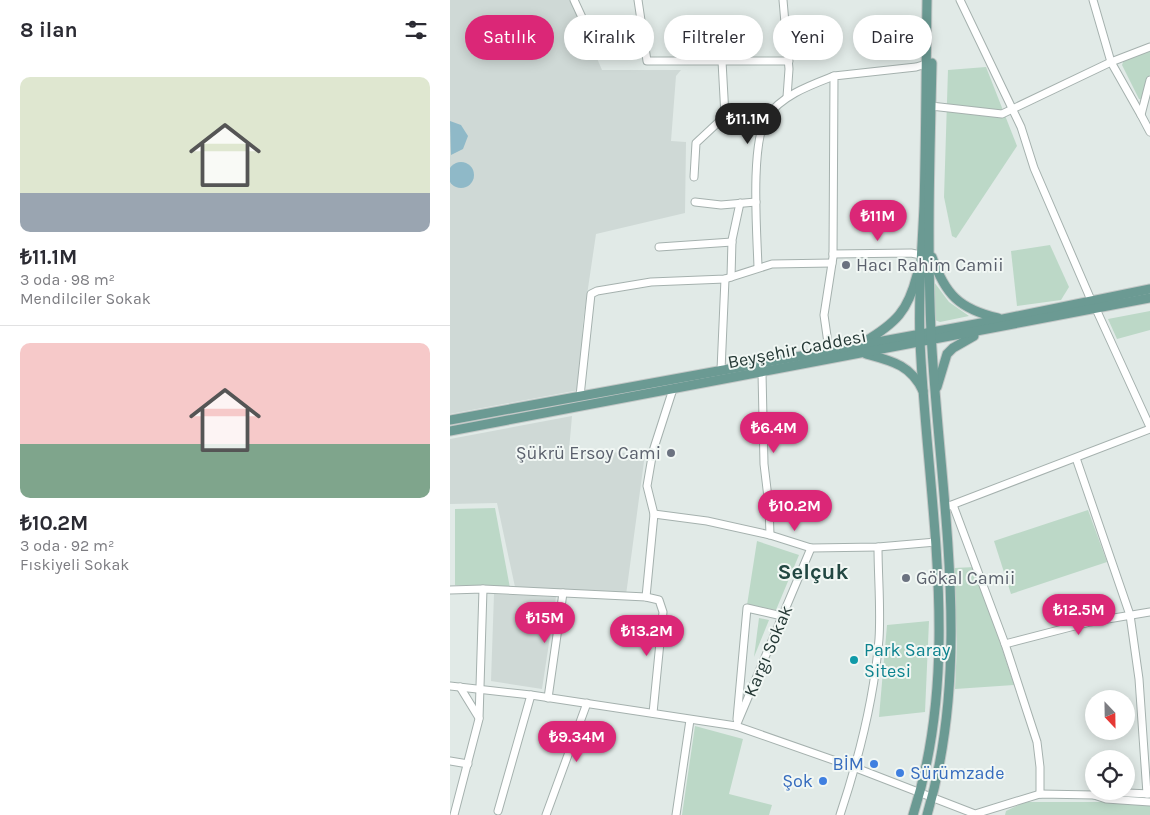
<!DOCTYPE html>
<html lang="tr">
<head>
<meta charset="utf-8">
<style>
	body { margin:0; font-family:Karla,sans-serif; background:#f2f2f3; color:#2b2b33; height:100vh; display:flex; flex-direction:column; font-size:19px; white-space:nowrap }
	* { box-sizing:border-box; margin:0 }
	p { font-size:16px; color:#7c7c81 }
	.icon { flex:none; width:28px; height:28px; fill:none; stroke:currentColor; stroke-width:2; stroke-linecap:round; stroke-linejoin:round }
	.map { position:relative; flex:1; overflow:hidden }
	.panel { display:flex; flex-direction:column; background:#fff; width:450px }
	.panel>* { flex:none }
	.hud { position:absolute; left:15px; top:15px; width:475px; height:45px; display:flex; gap:10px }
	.needle { width:32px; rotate:158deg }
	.tools { position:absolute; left:635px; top:690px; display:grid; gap:10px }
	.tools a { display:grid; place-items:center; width:50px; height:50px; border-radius:50%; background:#fff; box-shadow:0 2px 12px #0003; font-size:25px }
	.price { position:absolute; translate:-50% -42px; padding:0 11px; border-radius:18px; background:#db2777; color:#fff; font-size:16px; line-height:32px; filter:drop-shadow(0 1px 2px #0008) }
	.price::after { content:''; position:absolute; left:50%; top:30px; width:15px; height:11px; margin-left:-8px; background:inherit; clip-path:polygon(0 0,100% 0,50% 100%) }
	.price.current { background:#222; color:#fff }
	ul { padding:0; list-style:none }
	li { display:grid; align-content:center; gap:10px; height:265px; padding:0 20px }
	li+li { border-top:1px solid #e1e1e2 }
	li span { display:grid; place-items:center; height:155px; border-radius:10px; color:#555 }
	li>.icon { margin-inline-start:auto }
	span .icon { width:90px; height:90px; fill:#fffc; stroke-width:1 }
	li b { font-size:21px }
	h2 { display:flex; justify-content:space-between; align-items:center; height:60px; padding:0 20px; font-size:21px }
	.tag { padding:0 18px; border-radius:22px; background:#fff; box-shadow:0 2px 12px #0003; font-size:18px; line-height:45px }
	.tag.current { background:#db2777; color:#fff }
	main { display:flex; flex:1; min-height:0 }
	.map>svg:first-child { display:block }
	.built { fill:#cfd9d6 }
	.green { fill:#bcd8c7 }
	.water { fill:#8fb9c8 }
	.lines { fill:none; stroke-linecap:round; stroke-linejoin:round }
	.minor-casing { stroke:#a5b1ae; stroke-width:9 }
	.major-casing { stroke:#c2c7c6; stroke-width:11 }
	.minor { stroke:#fff; stroke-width:7 }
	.major { stroke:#6b9a93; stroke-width:9 }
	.worship-dot { fill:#6b7280; stroke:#f1f7f4; stroke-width:2 }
	.culture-dot { fill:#0f9aa8; stroke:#f1f7f4; stroke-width:2 }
	.shop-dot { fill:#3f7fe0; stroke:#f1f7f4; stroke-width:2 }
	.labels { text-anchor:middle; stroke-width:4; stroke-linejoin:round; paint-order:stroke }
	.worship-label { font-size:18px; fill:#5b616d; stroke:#f1f7f4; text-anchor:start }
	.street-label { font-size:18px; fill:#243835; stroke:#f1f7f4 }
	.culture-label { font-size:18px; fill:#0d838f; stroke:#f1f7f4; text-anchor:start }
	.shop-label { font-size:18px; fill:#366cbe; stroke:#f1f7f4; text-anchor:end }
	.district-label { font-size:22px; font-weight:bold; fill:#224742; stroke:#f1f7f4 }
</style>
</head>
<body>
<main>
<section class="panel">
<h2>8 ilan<svg class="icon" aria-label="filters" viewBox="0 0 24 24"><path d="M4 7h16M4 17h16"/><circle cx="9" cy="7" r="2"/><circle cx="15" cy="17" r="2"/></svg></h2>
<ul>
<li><span style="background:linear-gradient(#dfe7d0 75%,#9aa5b1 0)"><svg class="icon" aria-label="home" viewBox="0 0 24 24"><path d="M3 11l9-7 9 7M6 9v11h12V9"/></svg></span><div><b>₺11.1M</b><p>3 oda · 98 m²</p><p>Mendilciler Sokak</p></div></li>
<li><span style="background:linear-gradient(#f6c9c9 65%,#7fa58c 0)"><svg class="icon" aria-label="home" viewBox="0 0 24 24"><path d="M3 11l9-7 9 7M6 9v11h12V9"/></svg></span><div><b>₺10.2M</b><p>3 oda · 92 m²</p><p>Fıskiyeli Sokak</p></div></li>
</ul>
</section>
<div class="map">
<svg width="700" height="815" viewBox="0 0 700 815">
	<rect width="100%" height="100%" fill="#e1eae7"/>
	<g class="built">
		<polygon points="0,0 122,0 152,70 231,70 226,76 221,141 236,142 235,213 146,234 133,322 129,390 0,414"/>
		<polygon points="122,416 119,450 195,454 176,595 65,587 47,503 0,504 0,439"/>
		<polygon points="44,594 106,597 92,689 41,681"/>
	</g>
	<g class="green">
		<polygon points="700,50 700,74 693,100 689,99 672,65 674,60"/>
		<polygon points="536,67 567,146 506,238 502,236 494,197 498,70"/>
		<polygon points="600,245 619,287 611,300 567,306 561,251"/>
		<polygon points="484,282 499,302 519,316 490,322 482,319"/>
		<polygon points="700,311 700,330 667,339 658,319"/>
		<polygon points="45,508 60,588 5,585 5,509"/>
		<polygon points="638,510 657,562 561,594 544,541"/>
		<polygon points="307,541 349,555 326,610 297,605"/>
		<polygon points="525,567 564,685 505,689 507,644 504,568"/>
		<polygon points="309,618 319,620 304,657"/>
		<polygon points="479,621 475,712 429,717 437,625"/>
		<polygon points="245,726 293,739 279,794 322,805 319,815 232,815"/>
		<polygon points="575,802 679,802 700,806 700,815 555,815 556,811"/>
	</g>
	<g class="water">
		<polygon points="0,121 11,125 18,136 13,149 1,155"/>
		<circle cx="11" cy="175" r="13"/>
	</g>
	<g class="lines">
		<g class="minor-casing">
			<g id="minor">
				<polyline points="124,0 142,39 194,38"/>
				<polyline points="188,0 197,61 339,61"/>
				<polyline points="333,0 339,69 337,97"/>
				<polyline points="510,0 571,127 584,168 641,300"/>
				<polyline points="643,0 661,62 691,115"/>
				<polyline points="700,80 691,115 700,132"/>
				<polyline points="481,106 552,114 661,62 700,47"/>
				<polyline points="275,116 317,116"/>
				<polyline points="244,177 246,143 275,116 272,61"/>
				<polyline points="245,202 271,205 306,202"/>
				<polyline points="209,247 282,242"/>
				<polyline points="383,254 461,253 471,255"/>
				<path d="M308 267C307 234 300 142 317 117 332 95 361 85 384 76"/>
				<polyline points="281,277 282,240 290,203"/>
				<polyline points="646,309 700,427"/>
				<polyline points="379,350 374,315 383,257 384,76 466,67 476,64"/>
				<polyline points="271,370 275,279"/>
				<polyline points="312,373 314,464 319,506 320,535"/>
				<polyline points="130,396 141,294 147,291 201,282 275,279 322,264 382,263"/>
				<polyline points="626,458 680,615 689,679 697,794"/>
				<polyline points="503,505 555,644 587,742 590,767 590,794"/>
				<polyline points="499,506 700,429"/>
				<polyline points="204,514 257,521 320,535 361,548 428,547 486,542"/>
				<polyline points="0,590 33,589 196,597 209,600 213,612 203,713"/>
				<polyline points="196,597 204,514 197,486 203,451 223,389"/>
				<polyline points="555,644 640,622 700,612"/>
				<polyline points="0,686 81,695 286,726 406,768 525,814 590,794 644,795 656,792 700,794"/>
				<polyline points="10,687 29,718"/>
				<polyline points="98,698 113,593"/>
				<polyline points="287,719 297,608 332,616"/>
				<polyline points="286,726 361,548"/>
				<polyline points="0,761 18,764"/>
				<polyline points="644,795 656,799 700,802"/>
				<polyline points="48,811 81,695"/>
				<polyline points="4,815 29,719 33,589"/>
				<polyline points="96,815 137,703"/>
				<polyline points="226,815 240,720"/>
				<path d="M390 815C409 758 424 699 429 639 431 609 428 577 428 547"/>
			</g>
		</g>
		<g class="major-casing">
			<g id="major">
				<path d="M482 257C495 294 509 309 548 318"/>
				<path d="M414 342C446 323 458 311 467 275"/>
				<path d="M416 354C442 361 461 365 473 391"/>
				<polyline points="487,387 497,354 503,348 524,336"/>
				<polyline points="0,420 553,319 700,289"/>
				<polyline points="0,431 700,298"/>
				<path d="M463 815C513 661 477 499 470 341 468 296 472 251 474 206 476 137 476 68 477 0"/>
				<path d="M477 815C524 658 489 492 481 332 477 242 480 152 482 63"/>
			</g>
		</g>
		<use href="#minor" class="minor"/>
		<use href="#major" class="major"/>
	</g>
	<g class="worship-dot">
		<circle cx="396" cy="265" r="5"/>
		<circle cx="221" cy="453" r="5"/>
		<circle cx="456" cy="578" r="5"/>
	</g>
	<circle class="culture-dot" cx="404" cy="660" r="5"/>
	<g class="shop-dot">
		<circle cx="424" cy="764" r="5"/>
		<circle cx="450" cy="773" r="5"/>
		<circle cx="373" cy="781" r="5"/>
	</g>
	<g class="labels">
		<g class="worship-label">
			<text x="406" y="271">Hacı Rahim Camii</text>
			<text x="211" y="459" text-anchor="end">Şükrü Ersoy Cami</text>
			<text x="466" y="584">Gökal Camii</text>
		</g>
		<g class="street-label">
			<text transform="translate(347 349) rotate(-11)" y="6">Beyşehir Caddesi</text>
			<text transform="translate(318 651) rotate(-67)" y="6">Kargı Sokak</text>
		</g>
		<g class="culture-label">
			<text x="414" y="656">Park Saray<tspan x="414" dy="21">Sitesi</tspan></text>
		</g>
		<g class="shop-label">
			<text x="414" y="770">BİM</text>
			<text x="460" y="779" text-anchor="start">Sürümzade</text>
			<text x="363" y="787">Şok</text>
		</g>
		<g class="district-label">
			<text x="363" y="579">Selçuk</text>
		</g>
	</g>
</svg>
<div class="tools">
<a><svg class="needle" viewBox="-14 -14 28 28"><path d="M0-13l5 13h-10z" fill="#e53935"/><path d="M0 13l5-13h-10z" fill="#7c7c81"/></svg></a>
<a><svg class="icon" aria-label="locate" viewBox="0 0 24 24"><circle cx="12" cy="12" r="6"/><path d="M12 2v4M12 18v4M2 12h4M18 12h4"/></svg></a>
</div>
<b class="price current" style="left:298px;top:145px">₺11.1M</b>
<b class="price" style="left:428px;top:242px">₺11M</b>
<b class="price" style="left:324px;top:454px">₺6.4M</b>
<b class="price" style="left:345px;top:532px">₺10.2M</b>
<b class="price" style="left:629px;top:636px">₺12.5M</b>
<b class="price" style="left:95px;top:644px">₺15M</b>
<b class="price" style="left:197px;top:657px">₺13.2M</b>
<b class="price" style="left:127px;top:763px">₺9.34M</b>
<div class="hud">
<a class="tag current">Satılık</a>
<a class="tag">Kiralık</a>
<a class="tag">Filtreler</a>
<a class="tag">Yeni</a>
<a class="tag">Daire</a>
</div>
</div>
</main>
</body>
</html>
